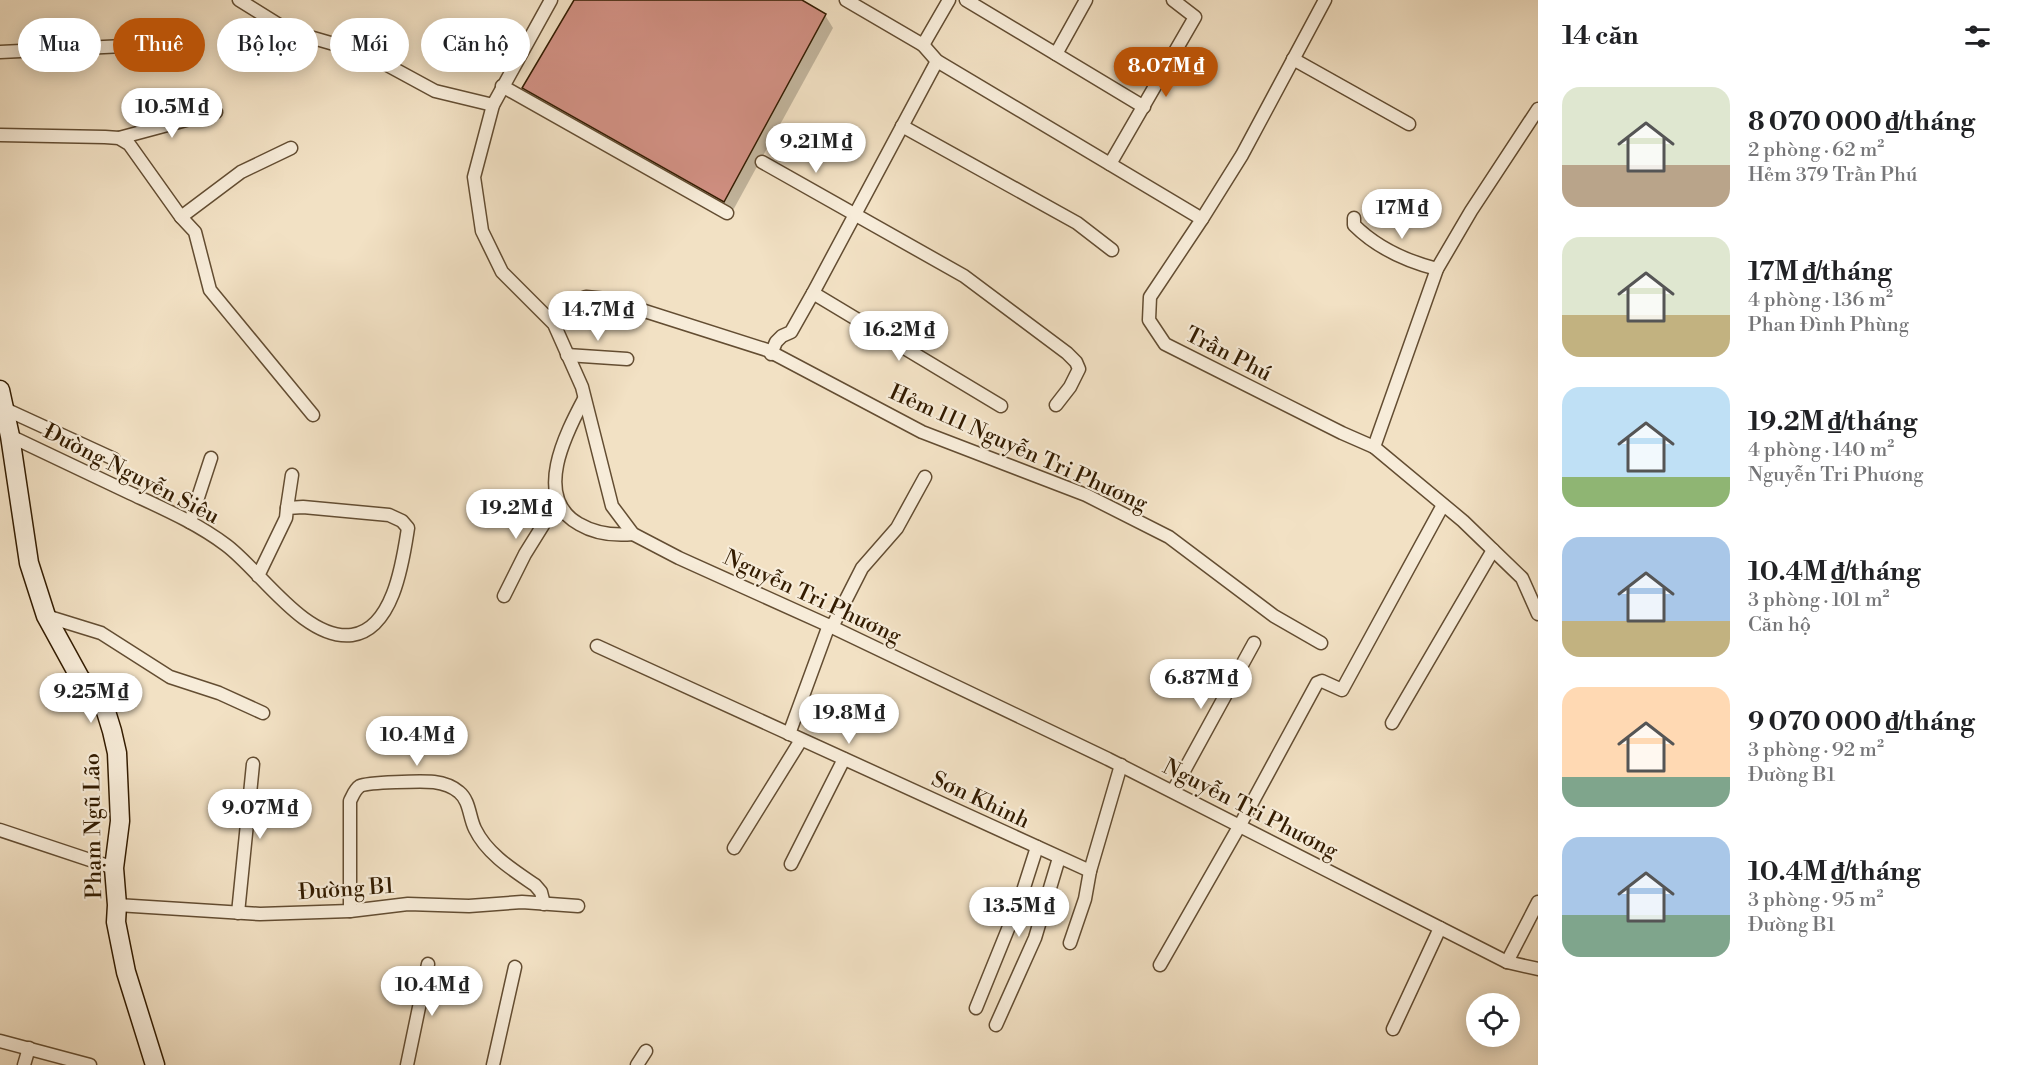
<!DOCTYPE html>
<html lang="vi">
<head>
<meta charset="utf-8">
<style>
	body { margin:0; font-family:"Libre Bodoni",serif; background:#f6f6f6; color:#202124; height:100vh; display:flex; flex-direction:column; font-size:22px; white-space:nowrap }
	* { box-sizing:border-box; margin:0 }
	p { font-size:20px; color:#757577 }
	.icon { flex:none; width:33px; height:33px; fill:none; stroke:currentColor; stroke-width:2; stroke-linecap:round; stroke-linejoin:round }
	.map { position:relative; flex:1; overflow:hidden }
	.details { display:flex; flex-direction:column; background:#fff; width:480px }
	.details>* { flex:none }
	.banner { position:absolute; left:18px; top:18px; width:570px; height:54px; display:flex; gap:12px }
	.controls { position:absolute; left:1466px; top:993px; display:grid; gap:12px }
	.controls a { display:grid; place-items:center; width:54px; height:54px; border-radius:50%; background:#fff; box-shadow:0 3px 15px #0003; font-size:30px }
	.price { position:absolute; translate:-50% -51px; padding:0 14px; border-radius:21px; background:#fff; color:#222; font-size:20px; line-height:39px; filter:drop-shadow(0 2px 3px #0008) }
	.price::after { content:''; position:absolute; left:50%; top:36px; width:18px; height:14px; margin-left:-9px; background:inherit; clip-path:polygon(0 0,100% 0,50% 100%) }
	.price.active { background:#b45309; color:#fff }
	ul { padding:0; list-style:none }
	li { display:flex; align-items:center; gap:18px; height:150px; padding:0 24px }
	li span { display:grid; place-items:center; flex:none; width:168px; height:120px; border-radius:18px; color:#555 }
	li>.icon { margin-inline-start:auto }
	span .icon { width:72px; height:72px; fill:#fffc; stroke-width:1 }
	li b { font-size:26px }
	h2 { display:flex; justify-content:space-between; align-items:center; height:72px; padding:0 24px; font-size:26px }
	.tag { padding:0 21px; border-radius:27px; background:#fff; box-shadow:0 3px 15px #0003; font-size:21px; line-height:54px }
	.tag.active { background:#b45309; color:#fff }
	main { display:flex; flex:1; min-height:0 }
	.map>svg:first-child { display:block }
	.shadow { fill:#0003 }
	.building { fill:#d19083; stroke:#331c01; stroke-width:1.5 }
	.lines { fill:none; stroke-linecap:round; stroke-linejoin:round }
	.street-casing { stroke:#634d32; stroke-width:15 }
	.secondary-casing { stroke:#331c01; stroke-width:21 }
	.street { stroke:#f7ecd9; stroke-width:12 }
	.secondary { stroke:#f7ecd9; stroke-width:18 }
	.labels { text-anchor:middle; stroke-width:4.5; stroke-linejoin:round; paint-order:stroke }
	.street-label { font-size:22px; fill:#331c01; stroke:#f7ecd9 }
</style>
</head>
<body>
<main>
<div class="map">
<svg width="1538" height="1065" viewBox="0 0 1538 1065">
	<rect width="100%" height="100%" fill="#f2e1c4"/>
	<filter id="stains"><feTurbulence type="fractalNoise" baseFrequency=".00333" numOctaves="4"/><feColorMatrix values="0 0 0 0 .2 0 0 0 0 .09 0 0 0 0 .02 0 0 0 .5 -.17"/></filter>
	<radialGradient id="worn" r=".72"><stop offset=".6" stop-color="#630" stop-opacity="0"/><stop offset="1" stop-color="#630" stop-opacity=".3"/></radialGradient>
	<polygon class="shadow" points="576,0 799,0 825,15 833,28 731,214 531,101 524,88"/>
	<polygon class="building" points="574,0 802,0 826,14 724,202 522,88"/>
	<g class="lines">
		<g class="street-casing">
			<g id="street">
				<polyline points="239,0 289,31 365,53 435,91 493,105"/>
				<polyline points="551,0 493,105 474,177 482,231 502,272 554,324 582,387 612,506 633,534 679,558 832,627 1108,759 1507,962 1538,969"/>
				<polyline points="846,0 923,45 937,61 1202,219 1150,297 1149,320 1165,344 1342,433 1374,447 1463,521 1522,578 1538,614"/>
				<polyline points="966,0 1144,107"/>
				<polyline points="923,45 949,0"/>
				<polyline points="0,52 166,44"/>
				<polyline points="1056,54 1086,0"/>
				<polyline points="1293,59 1409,124"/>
				<polyline points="502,86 727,213"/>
				<polyline points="902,126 1077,223 1112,250"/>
				<polyline points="0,135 105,137 119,138 129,144 181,217 195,232 210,290 313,415"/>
				<polyline points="119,138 216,112"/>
				<polyline points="762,162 964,276 1067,353 1076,362 1079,369 1070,387 1056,405"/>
				<polyline points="1110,164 1195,17 1173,0"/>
				<polyline points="181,217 241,172 291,148"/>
				<path d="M1354 218V225C1377 248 1406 261 1437 269"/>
				<polyline points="1202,219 1242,155 1325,0"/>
				<polyline points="813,293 1001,406"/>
				<polyline points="554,324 566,314 571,303 586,297 607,299 767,350 922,432 1086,495 1169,537 1274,616 1321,643"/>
				<polyline points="771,354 776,342 782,336 791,332 813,293 937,61"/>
				<polyline points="567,355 627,359"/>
				<path d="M584 399C566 433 532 498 579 524 596 534 613 536 633 534"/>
				<polyline points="5,409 114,459"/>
				<path d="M10 436C50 455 90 474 130 493 162 508 197 523 226 545 260 570 305 641 352 635 394 629 403 560 408 528L402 521 389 515 303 507 287 508 286 518 258 576"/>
				<polyline points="1374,447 1437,269 1471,211 1538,109"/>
				<polyline points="287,508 292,475"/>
				<polyline points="190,522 211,458"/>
				<polyline points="504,596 525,554 558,501"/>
				<polyline points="46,616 101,633 170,677 219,693 263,713"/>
				<polyline points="832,627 862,568 897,528 925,477"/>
				<polyline points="597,646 1090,871"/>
				<polyline points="1392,723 1493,550"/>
				<polyline points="789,734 829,625"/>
				<polyline points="1173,791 1254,643"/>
				<polyline points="0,830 114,868"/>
				<polyline points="734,848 801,740"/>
				<polyline points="791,864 844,759"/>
				<polyline points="117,905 260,914 350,911 408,904 469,906 522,902 578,906"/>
				<path d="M350 911V801C353 795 355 789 360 786 368 782 422 781 434 782 442 783 452 786 459 792 470 801 469 817 475 829 487 854 513 870 535 885L541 892 544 904"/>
				<polyline points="238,913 253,764"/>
				<polyline points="1070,943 1085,899 1090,871 1121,765"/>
				<polyline points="1507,962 1538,902"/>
				<polyline points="1160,965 1240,825 1317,683 1322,681 1342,690 1443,505"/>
				<polyline points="976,1008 1021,897 1037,847"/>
				<polyline points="996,1025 1035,938 1059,858"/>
				<polyline points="1393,1029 1440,928"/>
				<polyline points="0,1041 90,1065"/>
				<polyline points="24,1065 29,1048"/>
				<polyline points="407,1065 428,964"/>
				<polyline points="493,1065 515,967"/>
				<polyline points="637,1065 646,1051"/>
			</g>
		</g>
		<g class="secondary-casing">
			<polyline id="secondary" points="0,390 10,436 29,563 46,616 80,678 104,705 112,731 117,753 120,821 114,868 117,905 116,922 126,972 155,1065"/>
		</g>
		<use href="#street" class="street"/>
		<use href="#secondary" class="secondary"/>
	</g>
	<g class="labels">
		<g class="street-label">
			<text transform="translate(1229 353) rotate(27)" y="8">Trần Phú</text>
			<text transform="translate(1019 447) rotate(24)" y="8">Hẻm 111 Nguyễn Tri Phương</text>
			<text transform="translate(132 473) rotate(27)" y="8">Đường Nguyễn Siêu</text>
			<text transform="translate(813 596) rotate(25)" y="8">Nguyễn Tri Phương</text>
			<text transform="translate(981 799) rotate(25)" y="8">Sơn Khinh</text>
			<text transform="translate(1251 808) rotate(27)" y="8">Nguyễn Tri Phương</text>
			<text transform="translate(92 826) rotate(-91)" y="8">Phạm Ngũ Lão</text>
			<text transform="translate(346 888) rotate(-4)" y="8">Đường B1</text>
		</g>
	</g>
	<rect width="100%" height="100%" filter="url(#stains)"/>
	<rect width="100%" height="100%" fill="url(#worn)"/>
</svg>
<div class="controls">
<a><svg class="icon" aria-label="locate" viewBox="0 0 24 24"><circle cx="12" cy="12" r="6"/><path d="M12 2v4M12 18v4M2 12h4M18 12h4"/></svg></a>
</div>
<b class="price active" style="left:1166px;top:98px">8.07M ₫</b>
<b class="price" style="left:172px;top:139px">10.5M ₫</b>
<b class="price" style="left:816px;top:174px">9.21M ₫</b>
<b class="price" style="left:1402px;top:240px">17M ₫</b>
<b class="price" style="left:598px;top:342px">14.7M ₫</b>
<b class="price" style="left:899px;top:362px">16.2M ₫</b>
<b class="price" style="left:516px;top:540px">19.2M ₫</b>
<b class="price" style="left:1201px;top:710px">6.87M ₫</b>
<b class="price" style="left:91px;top:724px">9.25M ₫</b>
<b class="price" style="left:849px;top:745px">19.8M ₫</b>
<b class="price" style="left:417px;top:767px">10.4M ₫</b>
<b class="price" style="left:260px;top:840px">9.07M ₫</b>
<b class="price" style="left:1019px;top:938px">13.5M ₫</b>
<b class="price" style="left:432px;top:1017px">10.4M ₫</b>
<div class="banner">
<a class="tag">Mua</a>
<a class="tag active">Thuê</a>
<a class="tag">Bộ lọc</a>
<a class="tag">Mới</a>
<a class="tag">Căn hộ</a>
</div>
</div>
<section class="details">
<h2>14 căn<svg class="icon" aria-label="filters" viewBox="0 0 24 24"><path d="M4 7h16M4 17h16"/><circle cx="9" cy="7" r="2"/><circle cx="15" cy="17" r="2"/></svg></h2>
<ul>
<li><span style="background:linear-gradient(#dfe7d0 65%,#b9a48a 0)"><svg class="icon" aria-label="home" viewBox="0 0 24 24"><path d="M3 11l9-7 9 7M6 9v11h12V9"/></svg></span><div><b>8 070 000 ₫/tháng</b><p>2 phòng · 62 m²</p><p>Hẻm 379 Trần Phú</p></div></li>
<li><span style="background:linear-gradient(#dfe7d0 65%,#c2b280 0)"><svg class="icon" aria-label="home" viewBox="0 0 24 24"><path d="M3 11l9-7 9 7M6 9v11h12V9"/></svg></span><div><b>17M ₫/tháng</b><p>4 phòng · 136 m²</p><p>Phan Đình Phùng</p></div></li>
<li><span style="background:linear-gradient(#bfe0f5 75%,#8fb573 0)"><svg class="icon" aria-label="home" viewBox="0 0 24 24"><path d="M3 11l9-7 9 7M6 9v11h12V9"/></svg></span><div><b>19.2M ₫/tháng</b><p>4 phòng · 140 m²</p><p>Nguyễn Tri Phương</p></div></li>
<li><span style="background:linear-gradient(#a9c7e8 70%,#c2b280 0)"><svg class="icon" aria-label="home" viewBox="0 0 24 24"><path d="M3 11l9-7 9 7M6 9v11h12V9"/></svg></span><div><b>10.4M ₫/tháng</b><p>3 phòng · 101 m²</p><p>Căn hộ</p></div></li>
<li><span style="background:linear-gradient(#ffd9b3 75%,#7fa58c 0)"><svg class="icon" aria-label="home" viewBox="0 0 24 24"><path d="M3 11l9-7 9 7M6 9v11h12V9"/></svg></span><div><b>9 070 000 ₫/tháng</b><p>3 phòng · 92 m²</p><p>Đường B1</p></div></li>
<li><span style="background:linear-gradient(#a9c7e8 65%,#7fa58c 0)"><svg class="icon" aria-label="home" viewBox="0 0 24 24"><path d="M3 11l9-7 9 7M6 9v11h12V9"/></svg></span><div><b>10.4M ₫/tháng</b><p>3 phòng · 95 m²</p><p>Đường B1</p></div></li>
</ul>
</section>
</main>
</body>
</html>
